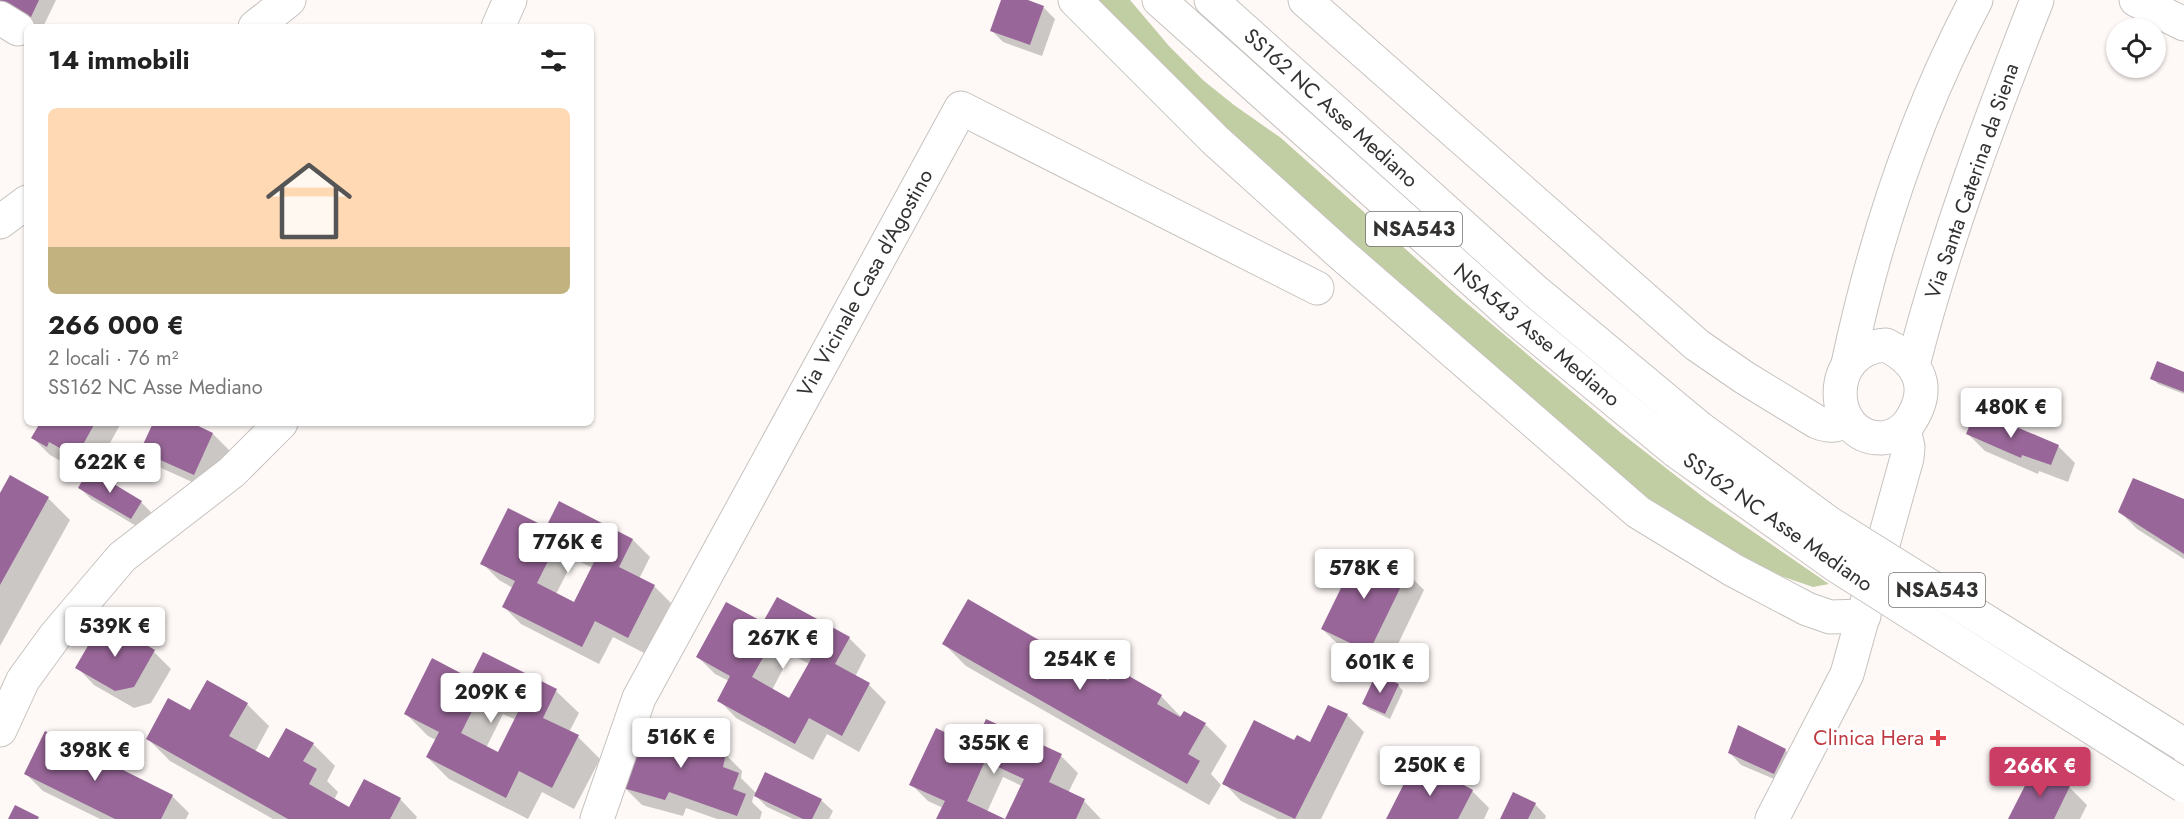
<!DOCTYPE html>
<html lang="it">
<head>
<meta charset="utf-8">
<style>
	body { margin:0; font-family:Jost,sans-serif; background:#f6f6f6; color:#222; height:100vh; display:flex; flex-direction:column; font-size:22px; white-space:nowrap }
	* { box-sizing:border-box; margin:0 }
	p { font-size:20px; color:#767676 }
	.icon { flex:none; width:33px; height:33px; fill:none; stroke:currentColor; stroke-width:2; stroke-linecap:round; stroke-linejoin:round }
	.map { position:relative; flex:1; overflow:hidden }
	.drawer { position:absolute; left:24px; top:24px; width:570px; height:402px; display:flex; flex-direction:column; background:#fff; border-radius:9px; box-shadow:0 2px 4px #0004 }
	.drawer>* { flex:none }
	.fabs { position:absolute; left:2106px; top:18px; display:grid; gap:12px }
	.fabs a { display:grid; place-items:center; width:60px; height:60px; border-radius:50%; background:#fff; box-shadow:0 2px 4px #0004; font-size:30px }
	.price { position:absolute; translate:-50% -51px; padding:0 14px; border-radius:6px; background:#fff; color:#222; font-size:20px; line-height:39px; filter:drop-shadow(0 2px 3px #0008) }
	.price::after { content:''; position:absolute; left:50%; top:36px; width:18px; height:14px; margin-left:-9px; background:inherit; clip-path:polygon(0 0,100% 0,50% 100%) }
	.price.selected { background:#cc3d66; color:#fff }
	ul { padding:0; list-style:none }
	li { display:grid; align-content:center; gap:12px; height:318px; padding:0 24px }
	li+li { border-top:2px solid #e0e0e0 }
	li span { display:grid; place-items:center; height:186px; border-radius:9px; color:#555 }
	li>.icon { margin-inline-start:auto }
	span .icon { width:108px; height:108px; fill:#fffc; stroke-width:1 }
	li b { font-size:26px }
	h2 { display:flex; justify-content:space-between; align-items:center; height:72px; padding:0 24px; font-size:26px }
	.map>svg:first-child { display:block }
	.green { fill:#c1cda3 }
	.shadow { fill:#0003; fill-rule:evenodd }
	.building { fill:#986698; fill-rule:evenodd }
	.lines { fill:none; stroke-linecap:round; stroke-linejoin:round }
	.minor-casing { stroke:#c6c2bf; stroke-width:35 }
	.highway-casing { stroke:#c6c2bf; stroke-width:35 }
	.minor { stroke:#fff; stroke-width:33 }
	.highway { stroke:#fff; stroke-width:33 }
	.highway-bridge-casing { stroke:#c6c2bf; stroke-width:35; stroke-linecap:butt }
	.highway-bridge { stroke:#fff; stroke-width:33 }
	.health-dot { fill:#e0444e; stroke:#fff; stroke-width:2 }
	.labels { text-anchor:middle; stroke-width:6; stroke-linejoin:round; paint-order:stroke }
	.shield { fill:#fff; stroke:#71706f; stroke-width:1.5 }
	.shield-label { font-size:20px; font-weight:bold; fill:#343231 }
	.street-label { font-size:21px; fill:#343231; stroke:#fff }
	.health-label { font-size:21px; fill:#be3a42; stroke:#fff; text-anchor:end }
</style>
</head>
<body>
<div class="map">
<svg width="2184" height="819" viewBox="0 0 2184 819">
	<rect width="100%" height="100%" fill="#fef9f7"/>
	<polygon class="green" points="1084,0 1130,0 1169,46 1204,81 1234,105 1281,138 1457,295 1621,433 1707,500 1829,584 1813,587 1775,574 1644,500 1545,418"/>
	<g class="shadow">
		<polygon points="0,0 56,0 43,27 37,27 9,13"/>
		<polygon points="1002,0 1023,0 1043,7 1055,19 1042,56 1003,42 991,30"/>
		<polygon points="2184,374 2184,394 2158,384 2152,378"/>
		<polygon points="42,423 121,423 93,474 141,502 153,514 143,530 91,499 80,488 90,471 67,458 64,463 50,455 33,438"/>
		<polygon points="155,423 189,423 213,434 230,451 212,491 159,467 142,450"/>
		<polygon points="1968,434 2058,446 2075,463 2068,482 2039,471 2038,474 1985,451"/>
		<polygon points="0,496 48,498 70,520 0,646"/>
		<polygon points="2184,501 2184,559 2137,529 2120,512"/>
		<path d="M560 503 633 540 650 557 639 579 654 586 671 603 646 654 613 637 599 664 521 624 504 607 513 588 499 580 482 563 547 529ZM574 559 593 568 575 604 556 594Z"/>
		<polygon points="1407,573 1424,590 1386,669 1340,646 1322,629"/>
		<polygon points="104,622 154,652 171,669 151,703 134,708 94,685 77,667"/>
		<path d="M764 624 849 638 866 655 855 677 869 685 886 702 859 752 827 734 813 760 736 718 719 700 729 681 715 674 698 657ZM791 654 809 664 790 700 772 690Z"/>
		<polygon points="944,644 1109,682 1161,696 1182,718 1205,724 1227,746 1211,774 1221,785 1209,805 966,666"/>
		<path d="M483 654 556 691 579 713 569 732 578 737 600 759 574 809 542 792 528 819 449 779 427 757 436 740 428 736 406 714 470 680ZM503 714 516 720 499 754 486 748Z"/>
		<polygon points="1398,685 1403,691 1390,719 1369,709 1364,704"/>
		<polygon points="247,704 269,726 255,752 269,760 313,744 335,766 327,781 338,792 334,800 350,809 400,799 417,817 416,819 273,819 170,761 148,739 191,712"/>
		<polygon points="1347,715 1364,732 1321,819 1278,819 1241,801 1224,783 1294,742 1311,744"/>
		<polygon points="1739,727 1785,750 1797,762 1786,784 1741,765 1730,753"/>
		<polygon points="975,748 1061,756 1078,773 1068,793 1084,801 1101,819 1007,819 1022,786 1003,777 987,812 1001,819 938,819 943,808 928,801 911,784"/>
		<polygon points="725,754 742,771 741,778 756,793 821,800 833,811 829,819 793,819 767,807 754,794 752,802 762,812 760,819 717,819 686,808 683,816 642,805 625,788"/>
		<polygon points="2035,770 2070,788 2087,805 2080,819 2010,819"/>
		<polygon points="26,774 172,796 189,813 186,819 100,819 43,791"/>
		<polygon points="1472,791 1489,808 1484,819 1387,819"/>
		<polygon points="1535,804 1546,816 1545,819 1502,819"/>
	</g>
	<g class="building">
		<polygon points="0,0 39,0 30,19 0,4"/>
		<polygon points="1001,0 1028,0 1044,6 1030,45 990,31"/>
		<polygon points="2157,361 2184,372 2184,392 2150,379"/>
		<polygon points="1976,410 2059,445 2051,465 2022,455 2021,458 1966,434"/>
		<polygon points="40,423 95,423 76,457 49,442 47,447 31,438"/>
		<polygon points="153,423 192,423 213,433 194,475 140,451"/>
		<polygon points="89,469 142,501 131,519 78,488"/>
		<polygon points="10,475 49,497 0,585 0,493"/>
		<polygon points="2133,478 2184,499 2184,554 2118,512"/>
		<path d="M559 501 633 539 619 567 655 585 628 638 595 621 582 647 502 607 515 581 480 564 508 508 546 527ZM557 543 594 562 574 602 537 583Z"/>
		<polygon points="1360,549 1408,572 1369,652 1321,629"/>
		<path d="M777 597 850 637 835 664 870 683 842 736 809 718 795 744 717 701 730 676 696 657 726 602 763 622ZM774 638 811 659 789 698 752 677Z"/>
		<polygon points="968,599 1108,680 1115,668 1162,695 1157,704 1180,717 1184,711 1206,723 1188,754 1200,761 1187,784 942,644"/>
		<polygon points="103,620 155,650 134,687 115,691 75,668"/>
		<path d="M483 652 557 689 543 718 579 735 552 788 519 771 506 798 426 757 439 732 404 714 432 658 470 678ZM481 693 518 712 498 752 461 733Z"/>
		<polygon points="1376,674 1399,684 1385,714 1362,704"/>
		<polygon points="207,680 248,703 229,736 269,758 286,728 314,743 303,761 317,769 309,784 349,807 364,779 401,798 390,819 288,819 146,739 168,698 190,710"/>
		<polygon points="1328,705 1348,714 1295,819 1222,784 1254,720 1294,740 1297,735 1310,742"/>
		<polygon points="643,716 726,753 723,767 739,773 733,789 746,794 737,816 669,792 665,800 623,788"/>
		<polygon points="986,719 1062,754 1049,782 1085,799 1076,819 1005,819 1024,779 985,761 967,801 1005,819 936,819 945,801 909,785 936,728 974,746"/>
		<polygon points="1738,725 1786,749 1774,774 1728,753"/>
		<polygon points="45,731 173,795 161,819 115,819 24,774"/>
		<polygon points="1423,763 1473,790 1458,819 1386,819 1410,772 1416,775"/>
		<polygon points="2034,768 2070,786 2054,819 2008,819"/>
		<polygon points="765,772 822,799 812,819 803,819 754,796"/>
		<polygon points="1513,792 1536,803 1528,819 1500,819"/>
		<polygon points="15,805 39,817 38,819 8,819"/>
	</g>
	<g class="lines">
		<g class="minor-casing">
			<g id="minor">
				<polyline points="1075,0 1215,140 1340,253 1638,512 1733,570 1807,609 1830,617 1864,616"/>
				<path d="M1305 0 1697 345 1745 378 1817 422C1830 427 1835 426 1848 421"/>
				<polyline points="2136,0 2184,24"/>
				<polyline points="0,18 18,29"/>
				<polyline points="255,27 289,0"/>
				<polyline points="498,27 510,0"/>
				<polyline points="0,222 27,202"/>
				<path d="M1886 345C1921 363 1932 389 1909 423 1902 432 1893 437 1882 438 1827 439 1824 348 1886 345Z"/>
				<path d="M1848 364C1875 237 1915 115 1976 0"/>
				<path d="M1913 365C1945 240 1990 120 2037 0"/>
				<polyline points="0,730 23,680 55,636 122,557 232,472 281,423"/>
				<polyline points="597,819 639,698 961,108 1317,288"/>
				<polyline points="1772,819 1847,674 1907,458 1908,447 1904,429"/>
			</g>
		</g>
		<g class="highway-casing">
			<g id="highway">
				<polyline points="1159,0 1516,319 1676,451"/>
				<polyline points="1211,0 1535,291 1697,426"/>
			</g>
		</g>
		<use href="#minor" class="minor"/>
		<use href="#highway" class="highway"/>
		<g class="highway-bridge-casing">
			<g id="highway-bridge">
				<polyline points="1697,426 1829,523 2184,745"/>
				<polyline points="1676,451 1837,566 2184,786"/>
			</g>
		</g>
		<use href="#highway-bridge" class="highway-bridge"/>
	</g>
	<path class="health-dot" d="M1935 729h6v6h6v6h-6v6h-6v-6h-6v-6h6z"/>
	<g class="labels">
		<g class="shield">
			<rect x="1366" y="212" width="96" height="34" rx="4.5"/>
			<rect x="1889" y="573" width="96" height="34" rx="4.5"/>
		</g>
		<g class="shield-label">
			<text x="1414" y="236">NSA543</text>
			<text x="1937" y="597">NSA543</text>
		</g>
		<g class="street-label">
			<text transform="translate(1331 108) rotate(42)" y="7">SS162 NC Asse Mediano</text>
			<text transform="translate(1972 181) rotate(-71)" y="7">Via Santa Caterina da Siena</text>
			<text transform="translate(865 283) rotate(-61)" y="7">Via Vicinale Casa d'Agostino</text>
			<text transform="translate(1537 335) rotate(40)" y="7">NSA543 Asse Mediano</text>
			<text transform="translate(1778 522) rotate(35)" y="7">SS162 NC Asse Mediano</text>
		</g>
		<g class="health-label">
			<text x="1924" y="745">Clinica Hera</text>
		</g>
	</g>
</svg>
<div class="fabs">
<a><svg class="icon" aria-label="locate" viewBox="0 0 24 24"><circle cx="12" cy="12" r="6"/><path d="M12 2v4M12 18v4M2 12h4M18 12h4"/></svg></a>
</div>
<b class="price" style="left:2011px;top:439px">480K €</b>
<b class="price" style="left:110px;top:494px">622K €</b>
<b class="price" style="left:568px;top:574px">776K €</b>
<b class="price" style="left:1364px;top:600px">578K €</b>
<b class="price" style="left:115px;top:658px">539K €</b>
<b class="price" style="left:783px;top:670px">267K €</b>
<b class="price" style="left:1080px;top:691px">254K €</b>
<b class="price" style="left:1380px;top:694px">601K €</b>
<b class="price" style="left:491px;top:724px">209K €</b>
<b class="price" style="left:681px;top:769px">516K €</b>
<b class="price" style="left:994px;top:775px">355K €</b>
<b class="price" style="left:95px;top:782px">398K €</b>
<b class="price" style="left:1430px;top:797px">250K €</b>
<b class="price selected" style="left:2040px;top:798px">266K €</b>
<section class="drawer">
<h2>14 immobili<svg class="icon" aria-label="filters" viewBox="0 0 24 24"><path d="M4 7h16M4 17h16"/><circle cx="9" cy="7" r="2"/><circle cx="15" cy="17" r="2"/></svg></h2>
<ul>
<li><span style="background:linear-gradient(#ffd9b3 75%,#c2b280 0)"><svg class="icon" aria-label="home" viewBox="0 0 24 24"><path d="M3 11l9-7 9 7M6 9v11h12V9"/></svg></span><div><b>266 000 €</b><p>2 locali · 76 m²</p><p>SS162 NC Asse Mediano</p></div></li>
</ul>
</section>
</div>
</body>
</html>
